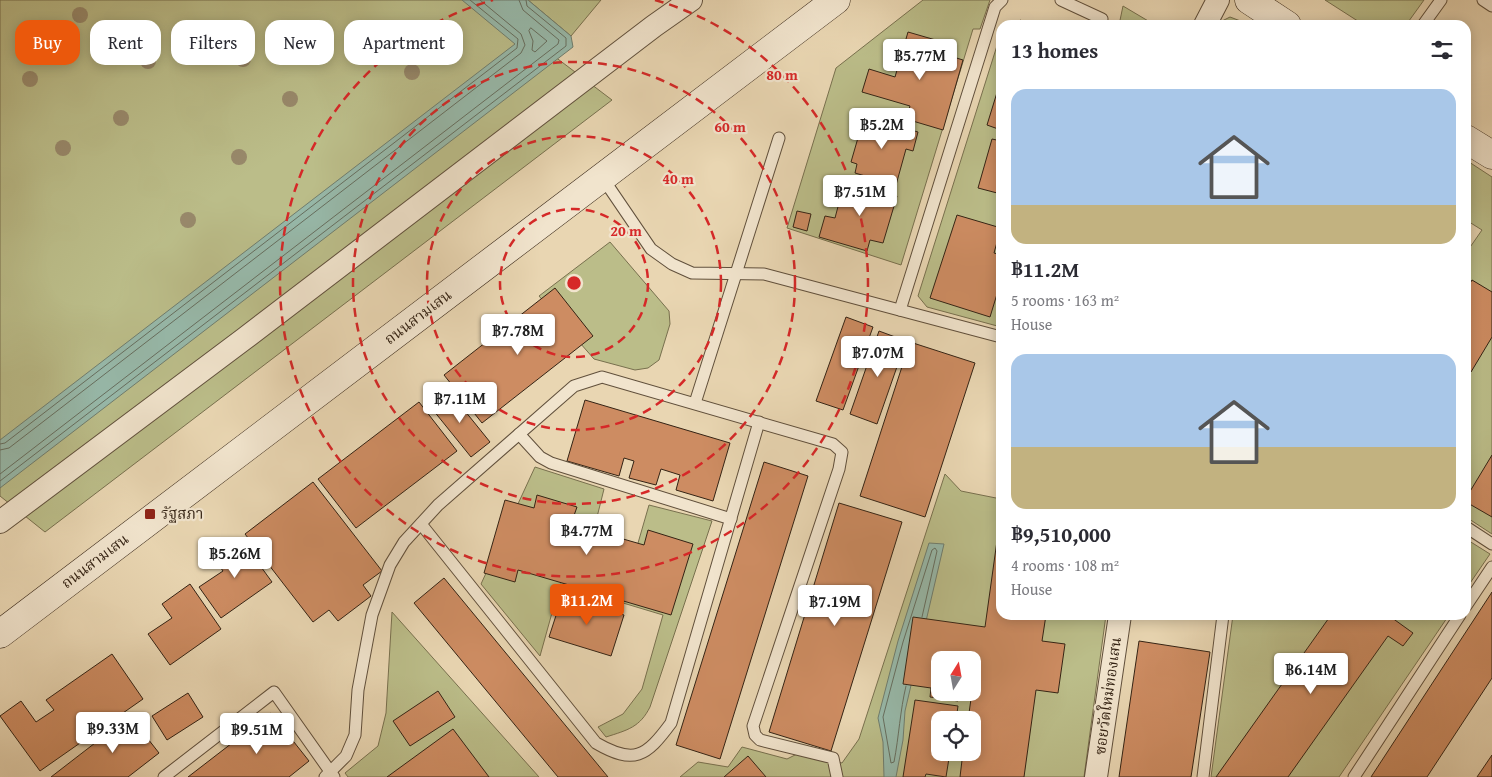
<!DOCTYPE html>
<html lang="en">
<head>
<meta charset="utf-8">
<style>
	body { margin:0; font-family:"Gentium Book Plus","Noto Serif Thai",serif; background:#f7f7f7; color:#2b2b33; height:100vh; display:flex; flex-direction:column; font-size:19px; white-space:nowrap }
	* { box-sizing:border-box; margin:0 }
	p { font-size:16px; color:#7c7c81 }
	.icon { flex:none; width:28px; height:28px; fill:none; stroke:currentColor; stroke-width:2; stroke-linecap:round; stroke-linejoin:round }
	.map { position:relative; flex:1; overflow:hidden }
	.drawer { position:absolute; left:996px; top:20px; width:475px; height:600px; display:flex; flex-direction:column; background:#fff; border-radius:15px; box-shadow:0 2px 12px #0003 }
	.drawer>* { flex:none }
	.top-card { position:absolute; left:15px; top:20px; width:475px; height:45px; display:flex; gap:10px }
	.needle { width:32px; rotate:11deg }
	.controls { position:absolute; left:931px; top:651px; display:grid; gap:10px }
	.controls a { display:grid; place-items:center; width:50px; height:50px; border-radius:10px; background:#fff; box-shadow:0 2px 12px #0003; font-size:25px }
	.price { position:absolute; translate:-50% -42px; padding:0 11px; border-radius:5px; background:#fff; color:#222; font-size:16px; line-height:32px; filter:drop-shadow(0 1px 2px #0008) }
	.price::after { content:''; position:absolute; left:50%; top:30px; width:15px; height:11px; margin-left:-8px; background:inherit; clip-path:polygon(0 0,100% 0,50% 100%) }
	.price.active { background:#ea580c; color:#fff }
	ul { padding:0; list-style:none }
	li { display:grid; align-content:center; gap:10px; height:265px; padding:0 15px }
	li span { display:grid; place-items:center; height:155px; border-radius:15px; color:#555 }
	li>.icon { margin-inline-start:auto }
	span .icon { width:90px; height:90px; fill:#fffc; stroke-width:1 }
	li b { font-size:21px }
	h2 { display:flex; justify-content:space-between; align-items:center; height:60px; padding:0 15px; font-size:21px }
	.tag { padding:0 18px; border-radius:15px; background:#fff; box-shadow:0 2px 12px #0003; font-size:18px; line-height:45px }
	.tag.active { background:#ea580c; color:#fff }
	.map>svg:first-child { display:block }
	.green { fill:#bbbd89; stroke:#78704e; fill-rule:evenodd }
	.water { fill:#97b9aa; stroke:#6f7d6e }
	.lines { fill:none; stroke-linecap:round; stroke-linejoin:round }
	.shore { stroke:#666e5f; stroke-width:1 }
	.building { fill:#cd8c62; stroke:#342314 }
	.lane-casing { stroke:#61503c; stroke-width:13 }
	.street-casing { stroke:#61503c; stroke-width:24 }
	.secondary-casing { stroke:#342314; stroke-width:29 }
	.lane { stroke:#f1e4cd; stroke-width:11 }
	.street { stroke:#f1e4cd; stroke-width:22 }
	.secondary { stroke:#f1e4cd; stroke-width:28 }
	.tree { fill:#98896b }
	.ring { fill:none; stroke:#d62828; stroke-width:2.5; stroke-dasharray:9 6 }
	.poi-dot { fill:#8f2418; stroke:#f1e4cd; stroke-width:2 }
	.labels { text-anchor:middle; stroke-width:4.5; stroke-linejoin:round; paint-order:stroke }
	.street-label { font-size:15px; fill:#342314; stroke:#f1e4cd }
	.poi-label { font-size:15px; fill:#342314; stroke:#f1e4cd; text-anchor:start }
	.centre { fill:#d62828; stroke:#f1e4cd; stroke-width:2.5 }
	.ring-label { font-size:15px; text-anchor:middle; font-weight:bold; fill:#d62828; stroke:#f1e4cd; stroke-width:4.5; stroke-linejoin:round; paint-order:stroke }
</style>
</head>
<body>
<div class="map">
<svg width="1492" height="777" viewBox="0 0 1492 777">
	<rect width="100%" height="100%" fill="#e9d6b2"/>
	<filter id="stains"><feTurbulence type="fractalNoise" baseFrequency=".004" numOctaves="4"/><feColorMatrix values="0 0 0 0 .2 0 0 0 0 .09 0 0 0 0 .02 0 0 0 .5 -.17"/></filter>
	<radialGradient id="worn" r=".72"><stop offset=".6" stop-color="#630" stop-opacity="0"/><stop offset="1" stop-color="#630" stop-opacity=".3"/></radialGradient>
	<g class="green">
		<polygon points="0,0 480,0 612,100 45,532 0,496"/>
		<polygon points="528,0 601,0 571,36"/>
		<polygon points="923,0 990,0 980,29 973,29 901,265 787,228 836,68"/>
		<polygon points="1325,0 1424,0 1406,25 1364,25"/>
		<polygon points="1123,6 1155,25 1119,25"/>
		<polygon points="1230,17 1251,25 1221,25 1222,21"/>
		<polygon points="1001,33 1001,327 927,307 918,296"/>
		<polygon points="1466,160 1492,177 1492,534 1466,517 1466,253 1482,230 1466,220"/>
		<polygon points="610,242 669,311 670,324 659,360 648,368 635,370 594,359 539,296"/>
		<path d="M535 467 604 489 592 537 636 550 649 505 712 521 650 707C640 727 628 730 606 737L598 727 623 714 642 689 663 615 560 584 540 656 481 584Z"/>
		<path d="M945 474 961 491 1001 499V615H1106L1084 777H680L698 762 728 767 742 747 787 759 801 752 842 763 859 739ZM940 660H972V692H940ZM940 720H972V752H940Z"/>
		<polygon points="1466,539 1490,554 1466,589"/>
		<polygon points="392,612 539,777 348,777 345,773 378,746 386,713"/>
		<polygon points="1233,615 1449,615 1339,777 1211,777"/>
	</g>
	<g class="water">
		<polygon points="462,0 528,0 571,36 573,47 0,488 0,440 515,44"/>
		<polygon points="929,543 944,544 905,711 903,740 896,777 884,777 883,742 878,718 898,641"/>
	</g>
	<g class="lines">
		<g class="shore">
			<polygon points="531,28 547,41 535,52 532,50 533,41 529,31"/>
			<polyline points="0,444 5,443 517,48 518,39 470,0"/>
			<polyline points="0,450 9,448 521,53 525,45 521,34 480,0"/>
			<polyline points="0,474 558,44 559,40 523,10 519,0"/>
			<polyline points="0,481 566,46 566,38 527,6 526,0"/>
			<path d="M906 686C900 711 899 736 894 762L891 763 883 717 903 642 932 550 935 548 937 551 922 617"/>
		</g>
	</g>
	<g class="building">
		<polygon points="1020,20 1029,25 1016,25"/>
		<polygon points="908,32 953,45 950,56 963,60 943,130 906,119 910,106 862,92 869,69 895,77"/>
		<polygon points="999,86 1001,87 1001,130 987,125"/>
		<polygon points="864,117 918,132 913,151 906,149 896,185 855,173 857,164 851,162"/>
		<polygon points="992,139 1001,141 1001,194 978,188"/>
		<polygon points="845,180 897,196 883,243 870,240 867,251 819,237 825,216 835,218"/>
		<polygon points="797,211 811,214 807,231 793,227"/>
		<polygon points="957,215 1001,228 994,253 1001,255 1001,281 990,317 930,298"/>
		<polygon points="1472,280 1492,292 1492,337 1471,372 1466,370 1466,290"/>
		<polygon points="555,288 593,336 482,423 444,375"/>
		<polygon points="846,317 873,327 843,410 816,401"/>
		<polygon points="879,331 906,341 877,424 850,414"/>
		<polygon points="910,342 975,363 925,517 860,496"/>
		<polygon points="448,390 490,442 471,457 429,405"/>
		<polygon points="585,400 730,443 713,501 676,490 680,475 661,469 656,485 629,478 634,461 624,458 619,476 567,461"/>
		<polygon points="419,402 457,451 356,528 318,479"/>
		<polygon points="1492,455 1492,517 1466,502 1466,498"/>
		<polygon points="764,462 808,476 720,759 676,745"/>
		<polygon points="313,482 382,571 363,585 371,596 338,621 329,610 313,622 245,534"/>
		<polygon points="537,495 577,507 571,524 644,545 648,530 693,544 671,615 518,570 515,582 484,573 505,500 534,508"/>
		<polygon points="839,503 902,522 831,751 769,732"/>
		<polygon points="1001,512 1001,615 1046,615 1042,641 1065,644 1058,693 1036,690 1024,777 960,777 963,752 972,752 972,720 968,720 972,692 972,660 940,660 940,692 960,692 958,701 930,697 931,688 903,684 913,617 985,627"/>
		<polygon points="240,538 272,582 221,618 199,587 223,571 213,557"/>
		<polygon points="444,578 608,777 558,777 414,603"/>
		<polygon points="190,584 221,629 170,665 148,634 172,618 162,604"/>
		<polygon points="1492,592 1492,678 1427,777 1371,777"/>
		<polygon points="562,597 624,615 611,656 549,637"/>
		<polygon points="1331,615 1388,615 1413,633 1403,646 1388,636 1288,777 1216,777"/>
		<polygon points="1139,641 1210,652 1191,777 1119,777"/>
		<polygon points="112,654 143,699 40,771 0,716 21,701 36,722 54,710 46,700"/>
		<polygon points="438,691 455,717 410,746 393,721"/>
		<polygon points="188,693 203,717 167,740 152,716"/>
		<polygon points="915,700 958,706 956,720 940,720 940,752 950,752 946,777 926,774 925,777 903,777"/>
		<polygon points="271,713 309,761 289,777 188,777"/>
		<polygon points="130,716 159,753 128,777 51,777"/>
		<polygon points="453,729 489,777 387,777"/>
		<polygon points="1492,755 1492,777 1477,777"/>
		<polygon points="748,756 766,777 724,777"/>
	</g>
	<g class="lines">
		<g class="lane-casing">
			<g id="lane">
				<polyline points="1061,0 1102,19"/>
				<polyline points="1483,0 1492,6"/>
				<polyline points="1423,25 1441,0"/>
				<polyline points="602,177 651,249 672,264 692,273 764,274 1001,337"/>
				<polyline points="900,310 995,7 1002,0"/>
				<polyline points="695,403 779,138"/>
				<polyline points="519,434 540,457 551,463 731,519"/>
				<path d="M421 524 596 743C634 765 646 757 671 723L759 422"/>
				<polyline points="1466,527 1492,544"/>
				<polyline points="1466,606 1492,567"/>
				<polyline points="164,777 274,692 334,777"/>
				<polyline points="325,777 346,756 355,735 358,690 372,615 390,565 404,542 438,505 574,386 602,377 833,444 842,452 839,469 753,726 755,735 760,740 833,758 837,777"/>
				<polyline points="1203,777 1223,615"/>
				<polyline points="1354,777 1460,615"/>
			</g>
		</g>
		<g class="street-casing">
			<g id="street">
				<polyline points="1205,25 1218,0"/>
				<polyline points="0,522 244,339 654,26 691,0"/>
				<polyline points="1096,777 1120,615"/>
			</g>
		</g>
		<g class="secondary-casing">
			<g id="secondary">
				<polyline points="1249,0 1287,25"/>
				<polyline points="1466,139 1492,155"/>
				<polyline points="0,634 836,0"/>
			</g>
		</g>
		<use href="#lane" class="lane"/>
		<use href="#street" class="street"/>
		<use href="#secondary" class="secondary"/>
	</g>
	<g class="tree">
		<circle cx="80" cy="15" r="8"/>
		<circle cx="31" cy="43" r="8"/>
		<circle cx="326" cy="47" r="8"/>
		<circle cx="243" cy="59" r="8"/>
		<circle cx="148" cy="61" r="8"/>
		<circle cx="412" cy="72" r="8"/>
		<circle cx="30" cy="79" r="8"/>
		<circle cx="290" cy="99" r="8"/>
		<circle cx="121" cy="118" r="8"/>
		<circle cx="63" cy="148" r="8"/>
		<circle cx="239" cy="157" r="8"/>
		<circle cx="188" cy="220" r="8"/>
	</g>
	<g class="ring">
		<circle cx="574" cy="283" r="74"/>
		<circle cx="574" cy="283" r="147"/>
		<circle cx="574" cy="283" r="221"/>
		<path d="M655 0A294 294 0 1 1 493 0"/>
	</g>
	<rect class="poi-dot" x="144" y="508" width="12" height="12" rx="2.5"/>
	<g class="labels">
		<g class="street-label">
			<text transform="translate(418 317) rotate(-37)" y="5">ถนนสามเสน</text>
			<text transform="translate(95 561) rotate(-37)" y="5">ถนนสามเสน</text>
			<text transform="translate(1108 696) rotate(-82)" y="5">ซอยวัดใหม่ทองเสน</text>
		</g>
		<g class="poi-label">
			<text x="161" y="519">รัฐสภา</text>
		</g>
	</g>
	<circle cx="574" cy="283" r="8" class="centre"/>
	<g class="ring-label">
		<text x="782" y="80">80 m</text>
		<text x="730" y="132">60 m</text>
		<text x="678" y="184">40 m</text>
		<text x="626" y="236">20 m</text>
	</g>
	<rect width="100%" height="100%" filter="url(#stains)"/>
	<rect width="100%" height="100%" fill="url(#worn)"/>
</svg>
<div class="controls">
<a><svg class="needle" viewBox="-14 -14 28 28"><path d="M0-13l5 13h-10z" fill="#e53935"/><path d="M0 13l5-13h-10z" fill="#7c7c81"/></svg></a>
<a><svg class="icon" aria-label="locate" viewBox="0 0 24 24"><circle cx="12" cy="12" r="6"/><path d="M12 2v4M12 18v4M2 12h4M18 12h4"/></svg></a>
</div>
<b class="price" style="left:920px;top:81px">฿5.77M</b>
<b class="price" style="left:882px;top:150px">฿5.2M</b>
<b class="price" style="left:860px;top:217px">฿7.51M</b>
<b class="price" style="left:518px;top:356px">฿7.78M</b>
<b class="price" style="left:878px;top:378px">฿7.07M</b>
<b class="price" style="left:460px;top:424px">฿7.11M</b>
<b class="price" style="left:587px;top:556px">฿4.77M</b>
<b class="price" style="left:235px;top:579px">฿5.26M</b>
<b class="price active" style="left:587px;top:626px">฿11.2M</b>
<b class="price" style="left:835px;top:627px">฿7.19M</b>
<b class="price" style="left:1311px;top:695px">฿6.14M</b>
<b class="price" style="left:113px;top:754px">฿9.33M</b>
<b class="price" style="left:257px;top:755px">฿9.51M</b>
<div class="top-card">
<a class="tag active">Buy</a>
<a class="tag">Rent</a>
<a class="tag">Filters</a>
<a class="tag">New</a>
<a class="tag">Apartment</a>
</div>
<section class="drawer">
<h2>13 homes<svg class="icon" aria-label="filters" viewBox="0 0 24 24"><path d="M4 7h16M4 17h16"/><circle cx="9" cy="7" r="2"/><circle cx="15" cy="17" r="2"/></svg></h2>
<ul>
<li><span style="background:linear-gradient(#a9c7e8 75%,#c2b280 0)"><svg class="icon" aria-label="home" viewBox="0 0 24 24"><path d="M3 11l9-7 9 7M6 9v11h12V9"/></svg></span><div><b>฿11.2M</b><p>5 rooms · 163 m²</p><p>House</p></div></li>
<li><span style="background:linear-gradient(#a9c7e8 60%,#c2b280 0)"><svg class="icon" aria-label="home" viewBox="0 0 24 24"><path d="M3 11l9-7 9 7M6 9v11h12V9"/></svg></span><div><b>฿9,510,000</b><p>4 rooms · 108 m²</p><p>House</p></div></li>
</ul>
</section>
</div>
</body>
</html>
